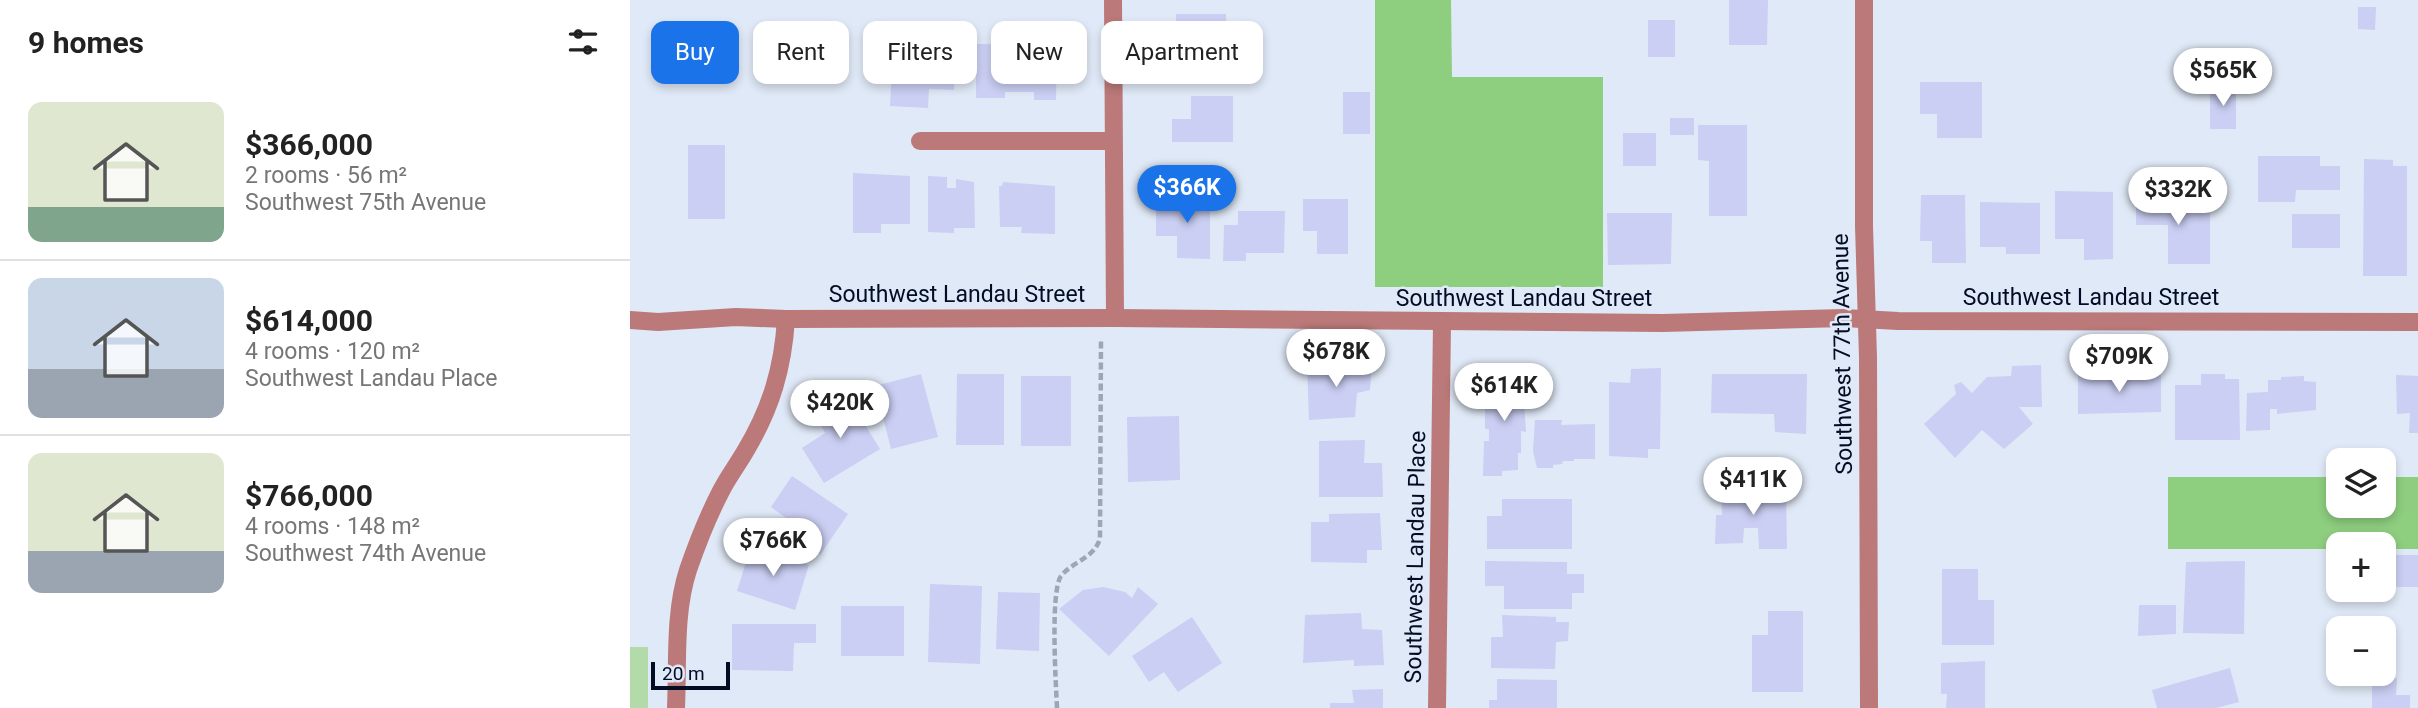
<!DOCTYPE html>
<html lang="en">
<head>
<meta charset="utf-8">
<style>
	body { margin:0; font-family:Roboto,sans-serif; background:#f2f2f2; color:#222; height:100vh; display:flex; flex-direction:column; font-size:26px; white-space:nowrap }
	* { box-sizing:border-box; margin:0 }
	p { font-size:23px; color:#767676 }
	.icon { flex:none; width:38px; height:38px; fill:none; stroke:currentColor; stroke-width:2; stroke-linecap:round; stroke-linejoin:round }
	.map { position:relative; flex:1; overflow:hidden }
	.panel { display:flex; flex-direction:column; background:#fff; width:630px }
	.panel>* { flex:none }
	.banner { position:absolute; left:21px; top:21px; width:665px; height:63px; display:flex; gap:14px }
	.tools { position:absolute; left:1696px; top:448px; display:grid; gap:14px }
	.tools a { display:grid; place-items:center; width:70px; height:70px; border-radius:14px; background:#fff; box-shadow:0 4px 10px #0003; font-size:35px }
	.scale { position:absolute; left:21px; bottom:18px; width:79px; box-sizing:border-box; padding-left:7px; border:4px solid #020d25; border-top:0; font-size:19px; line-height:24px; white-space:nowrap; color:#020d25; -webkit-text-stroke:5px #e0e9f7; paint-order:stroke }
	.price { position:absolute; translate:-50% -60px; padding:0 16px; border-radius:24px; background:#fff; color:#222; font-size:23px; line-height:46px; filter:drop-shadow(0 2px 4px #0008) }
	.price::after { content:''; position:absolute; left:50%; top:42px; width:21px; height:16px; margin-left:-10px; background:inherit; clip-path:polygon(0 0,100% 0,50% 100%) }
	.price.selected { background:#1a73e8; color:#fff }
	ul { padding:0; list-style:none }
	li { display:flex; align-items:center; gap:21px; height:175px; padding:0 28px }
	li+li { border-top:2px solid #e0e0e0 }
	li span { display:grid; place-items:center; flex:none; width:196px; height:140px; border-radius:14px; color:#555 }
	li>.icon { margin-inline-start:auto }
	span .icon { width:84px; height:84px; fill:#fffc; stroke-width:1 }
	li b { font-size:30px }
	h2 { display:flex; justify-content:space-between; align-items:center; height:84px; padding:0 28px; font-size:30px }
	.tag { padding:0 24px; border-radius:14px; background:#fff; box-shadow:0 4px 10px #0003; font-size:24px; line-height:63px }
	.tag.selected { background:#1a73e8; color:#fff }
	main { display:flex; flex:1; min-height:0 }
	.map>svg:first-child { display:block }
	.green { fill:#b2dba9 }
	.forest { fill:#8ece7f }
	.building { fill:#cacff3 }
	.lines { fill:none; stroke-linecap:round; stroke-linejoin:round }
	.path { stroke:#9ca6b7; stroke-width:4.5; stroke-dasharray:7 3.5; stroke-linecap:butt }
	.minor { stroke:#bb7979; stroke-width:18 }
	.labels { text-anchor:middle; stroke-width:5; stroke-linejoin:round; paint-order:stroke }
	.street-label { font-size:23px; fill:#020d25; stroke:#e0e9f7 }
</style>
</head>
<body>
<main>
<section class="panel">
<h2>9 homes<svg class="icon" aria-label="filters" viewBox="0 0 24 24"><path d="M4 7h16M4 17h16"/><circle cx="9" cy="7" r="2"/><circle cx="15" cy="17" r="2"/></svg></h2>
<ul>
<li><span style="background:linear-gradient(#dfe7d0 75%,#7fa58c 0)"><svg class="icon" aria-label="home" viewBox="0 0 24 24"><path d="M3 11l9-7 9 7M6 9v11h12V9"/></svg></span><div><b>$366,000</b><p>2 rooms · 56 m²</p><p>Southwest 75th Avenue</p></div></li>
<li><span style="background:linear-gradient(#c9d6e8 65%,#9aa5b1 0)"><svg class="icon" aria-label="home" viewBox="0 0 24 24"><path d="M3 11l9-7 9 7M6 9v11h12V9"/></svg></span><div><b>$614,000</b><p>4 rooms · 120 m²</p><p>Southwest Landau Place</p></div></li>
<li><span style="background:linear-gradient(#dfe7d0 70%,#9aa5b1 0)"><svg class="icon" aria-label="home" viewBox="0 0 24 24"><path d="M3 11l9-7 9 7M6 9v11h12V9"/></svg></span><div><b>$766,000</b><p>4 rooms · 148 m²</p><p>Southwest 74th Avenue</p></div></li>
</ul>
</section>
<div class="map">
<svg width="1788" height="708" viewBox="0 0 1788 708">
	<rect width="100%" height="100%" fill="#e0e9f7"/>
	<rect class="green" x="0" y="647" width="18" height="61"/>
	<g class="forest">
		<polygon points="745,0 821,0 822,77 973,77 973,287 745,287"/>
		<polygon points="1538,477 1708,477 1708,506 1754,506 1754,477 1788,477 1788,549 1754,549 1754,544 1708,544 1708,549 1538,549"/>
	</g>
	<g class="building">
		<polygon points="1099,0 1138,0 1137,45 1099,45"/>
		<polygon points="1728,7 1746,7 1745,30 1728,29"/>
		<polygon points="546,14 596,14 595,63 557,63 557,43 546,43"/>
		<rect x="1018" y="20" width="27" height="37"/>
		<polygon points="346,44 427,45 426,100 404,100 404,92 375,92 375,98 346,98"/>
		<polygon points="263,47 326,50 324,90 299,89 298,108 260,106"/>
		<polygon points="1290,82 1352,82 1352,138 1307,138 1307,114 1290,114"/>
		<rect x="1580" y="86" width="26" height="43"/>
		<rect x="713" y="92" width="27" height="42"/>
		<polygon points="561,96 603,96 603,142 542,142 542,119 561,119"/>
		<rect x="1040" y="118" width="24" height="17"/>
		<polygon points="1068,125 1117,125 1117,216 1079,216 1079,161 1068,160"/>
		<rect x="993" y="133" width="33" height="33"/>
		<rect x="58" y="145" width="37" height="74"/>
		<polygon points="1628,156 1690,156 1690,166 1710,166 1710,190 1666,190 1665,202 1628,202"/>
		<polygon points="1734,159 1763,160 1763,166 1777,166 1777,276 1733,276"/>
		<polygon points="223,173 280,176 280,224 251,224 251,233 223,233"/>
		<polygon points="298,176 317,177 317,188 326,188 326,179 344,182 345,228 324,228 324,233 298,232"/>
		<polygon points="373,182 425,186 425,234 391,233 392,227 370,227 369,186 372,186"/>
		<polygon points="1425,191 1483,192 1483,259 1454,260 1454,239 1425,239"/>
		<polygon points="1506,193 1543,193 1543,207 1580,207 1580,264 1538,264 1538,225 1506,225"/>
		<polygon points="1291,195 1335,195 1336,263 1302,263 1302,241 1290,241"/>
		<polygon points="547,197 580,197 580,259 547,258 547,236 526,236 526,202 547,202"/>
		<polygon points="673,199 718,199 718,254 687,254 687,231 673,231"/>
		<polygon points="1350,202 1410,203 1410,254 1376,254 1376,247 1350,247"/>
		<polygon points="608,211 655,211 654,253 616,253 616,261 593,261 594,225 608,225"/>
		<polygon points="977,213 1042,213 1041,264 978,265"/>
		<rect x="1662" y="214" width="48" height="34"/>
		<polygon points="677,363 742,364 740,390 727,393 725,417 679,420"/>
		<polygon points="1411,365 1412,407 1389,407 1403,424 1374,449 1352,430 1325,458 1294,424 1326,394 1324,385 1331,382 1342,393 1357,377 1381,376 1382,366"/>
		<polygon points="1031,368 1030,449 1018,449 1018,458 979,456 979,382 1000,383 1001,369"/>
		<polygon points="866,373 892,374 896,432 891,431 891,453 888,453 888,470 872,471 872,476 853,476 854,441 859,441 859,429 855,429 855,378 867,378"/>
		<polygon points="291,374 308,437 261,449 245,386"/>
		<polygon points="327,374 374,374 374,445 326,445"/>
		<polygon points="1082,374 1177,374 1176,434 1145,432 1144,414 1081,413"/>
		<polygon points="1448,374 1531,375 1531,412 1448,414"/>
		<polygon points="1571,374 1595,374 1595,379 1609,379 1610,440 1545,440 1545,385 1571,385"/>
		<polygon points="1766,375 1788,376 1788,433 1779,433 1780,413 1767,414"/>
		<rect x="391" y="376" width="50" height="70"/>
		<polygon points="1674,376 1674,381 1686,382 1686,410 1647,414 1647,409 1640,409 1640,430 1616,431 1617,393 1638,392 1638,380 1651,380 1651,377"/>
		<polygon points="216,394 250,449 194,483 172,448 195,433 184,413"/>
		<polygon points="549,416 550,480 498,482 497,417"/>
		<polygon points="905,420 932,420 931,425 965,424 965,459 944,459 944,461 933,461 932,464 923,465 923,468 907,468 903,451"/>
		<polygon points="735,440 734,463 752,463 753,497 689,497 689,441"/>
		<polygon points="162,476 218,514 190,555 157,532 163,523 141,507"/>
		<polygon points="1156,488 1157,549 1129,549 1128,528 1114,528 1113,543 1085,544 1086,515 1092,515 1091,490"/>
		<polygon points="872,499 942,499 942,549 857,549 857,516 872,516"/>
		<polygon points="750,513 752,550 737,550 737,563 681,562 681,522 699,522 699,514"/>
		<polygon points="121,546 179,565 165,610 107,591"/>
		<rect x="1759" y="555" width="29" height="32"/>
		<polygon points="855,561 937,562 937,574 954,574 954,593 942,593 942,609 874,609 874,586 855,586"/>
		<polygon points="1615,561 1614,634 1553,633 1556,562"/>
		<polygon points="1312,569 1348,569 1348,600 1364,600 1364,645 1312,645"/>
		<polygon points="300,584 352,586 350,664 298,662"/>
		<polygon points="473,587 495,592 502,598 508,587 528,604 479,656 429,609 453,590"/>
		<polygon points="368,592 410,593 409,651 366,649"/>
		<polygon points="1509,605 1546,605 1546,634 1508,636"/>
		<rect x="211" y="606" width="63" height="50"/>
		<polygon points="1138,611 1173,611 1173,692 1122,692 1122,635 1138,635"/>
		<polygon points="731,613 732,629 752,630 754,665 724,666 724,660 673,663 675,615"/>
		<polygon points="872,615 926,617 926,622 939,622 938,641 926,642 925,669 861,668 861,637 873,637"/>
		<polygon points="562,617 592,663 548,692 534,672 519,682 502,656"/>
		<polygon points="102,624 186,624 186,643 164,643 163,671 102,670"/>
		<polygon points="1355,661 1355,708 1316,708 1317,694 1311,694 1311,663"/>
		<polygon points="1600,668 1609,702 1586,708 1527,708 1522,690"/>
		<polygon points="1742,678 1767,678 1766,695 1780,695 1780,708 1742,708"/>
		<polygon points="867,679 927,680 927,708 859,708 859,700 867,700"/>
		<polygon points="753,689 753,708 700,708 700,703 724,703 722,690"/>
	</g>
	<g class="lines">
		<path class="path" d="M427 708C426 685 420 592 431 576 443 561 465 558 470 538L471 339"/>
		<g class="minor">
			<polyline points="483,0 485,318"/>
			<polyline points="1234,0 1234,226 1238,357 1239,708"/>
			<polyline points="290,141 483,141"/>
			<polyline points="0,320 28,322 106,317 156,319 485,318 1033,323 1214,318 1268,321 1788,322"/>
			<path d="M46 708C48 663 44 613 58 570 67 544 78 516 91 491 98 477 108 464 116 450 141 408 153 368 156 319"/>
			<polyline points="807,708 812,323"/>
		</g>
	</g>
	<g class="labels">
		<g class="street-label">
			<text x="327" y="302">Southwest Landau Street</text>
			<text x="1461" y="305">Southwest Landau Street</text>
			<text x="894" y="306">Southwest Landau Street</text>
			<text transform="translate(1212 354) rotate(-91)" y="8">Southwest 77th Avenue</text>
			<text transform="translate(785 557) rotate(-89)" y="8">Southwest Landau Place</text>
		</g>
	</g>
</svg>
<div class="tools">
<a><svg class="icon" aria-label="layers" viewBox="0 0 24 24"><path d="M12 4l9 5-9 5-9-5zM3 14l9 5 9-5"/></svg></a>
<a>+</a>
<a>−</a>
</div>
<div class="scale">20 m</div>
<b class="price" style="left:1593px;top:108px">$565K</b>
<b class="price selected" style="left:557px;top:225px">$366K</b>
<b class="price" style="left:1548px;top:227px">$332K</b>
<b class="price" style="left:706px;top:389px">$678K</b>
<b class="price" style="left:1489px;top:394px">$709K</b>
<b class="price" style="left:874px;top:423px">$614K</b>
<b class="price" style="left:210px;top:440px">$420K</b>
<b class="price" style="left:1123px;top:517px">$411K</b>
<b class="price" style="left:143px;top:578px">$766K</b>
<div class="banner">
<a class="tag selected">Buy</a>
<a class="tag">Rent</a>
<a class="tag">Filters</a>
<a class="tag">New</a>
<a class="tag">Apartment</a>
</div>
</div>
</main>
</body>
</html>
